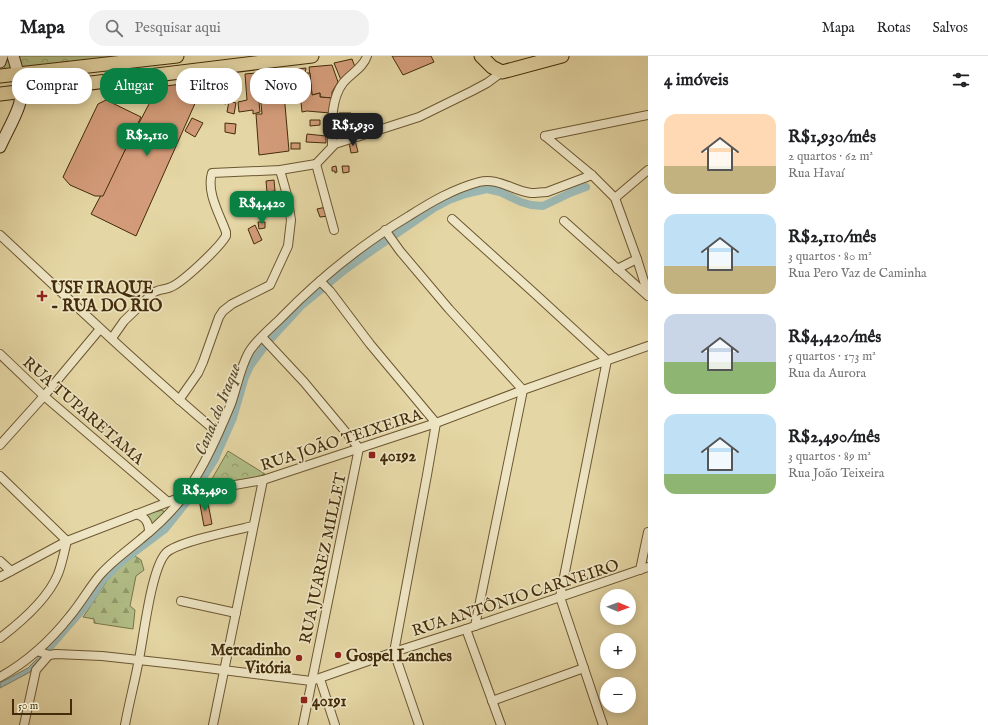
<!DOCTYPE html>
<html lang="pt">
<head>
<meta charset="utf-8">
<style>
	body { margin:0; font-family:"IM FELL English",serif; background:#f2f2f2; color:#202124; height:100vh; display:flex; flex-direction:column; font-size:15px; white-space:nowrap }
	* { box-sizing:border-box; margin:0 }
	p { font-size:13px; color:#757577 }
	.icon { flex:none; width:22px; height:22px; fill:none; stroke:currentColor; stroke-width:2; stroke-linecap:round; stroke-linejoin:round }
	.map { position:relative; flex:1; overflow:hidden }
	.sheet { display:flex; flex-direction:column; background:#fff; width:340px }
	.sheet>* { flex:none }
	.guide { position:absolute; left:12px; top:12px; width:380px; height:36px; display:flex; gap:8px }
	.needle { width:26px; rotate:91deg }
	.buttons { position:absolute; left:600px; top:533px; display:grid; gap:8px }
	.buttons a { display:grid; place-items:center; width:36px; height:36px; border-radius:50%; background:#fff; box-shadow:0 2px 10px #0003; font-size:20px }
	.scale { position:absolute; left:12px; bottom:10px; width:60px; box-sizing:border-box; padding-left:4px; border:2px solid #432c0a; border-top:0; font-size:11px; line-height:14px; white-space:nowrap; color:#432c0a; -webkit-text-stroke:3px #eee5c4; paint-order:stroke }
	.price { position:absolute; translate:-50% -34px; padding:0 9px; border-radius:8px; background:#0b8043; color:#fff; font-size:13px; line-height:26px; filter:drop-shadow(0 1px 2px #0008) }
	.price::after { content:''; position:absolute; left:50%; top:24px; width:12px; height:9px; margin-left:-6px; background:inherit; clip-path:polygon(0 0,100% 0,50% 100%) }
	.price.current { background:#222; color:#fff }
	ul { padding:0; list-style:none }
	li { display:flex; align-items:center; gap:12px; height:100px; padding:0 16px }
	li span { display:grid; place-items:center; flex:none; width:112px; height:80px; border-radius:12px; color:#555 }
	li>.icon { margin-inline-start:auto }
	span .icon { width:48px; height:48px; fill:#fffc; stroke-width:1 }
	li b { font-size:17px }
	h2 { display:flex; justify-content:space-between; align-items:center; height:48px; padding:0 16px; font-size:17px }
	.pill { padding:0 14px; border-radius:16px; background:#fff; box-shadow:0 2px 10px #0003; font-size:14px; line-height:36px }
	.pill.current { background:#0b8043; color:#fff }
	header { display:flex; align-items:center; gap:24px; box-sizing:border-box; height:56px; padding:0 20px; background:#fff; border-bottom:1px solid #e0e0e0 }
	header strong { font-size:19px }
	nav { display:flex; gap:22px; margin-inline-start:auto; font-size:14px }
	.search { width:280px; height:36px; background:#f2f2f2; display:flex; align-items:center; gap:10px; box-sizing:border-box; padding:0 14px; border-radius:16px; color:#757577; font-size:15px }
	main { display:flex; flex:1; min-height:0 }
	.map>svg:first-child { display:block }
	.forest { fill:url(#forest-firs); stroke:#7a7649 }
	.park { fill:url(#park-crowns); stroke:#7a7649 }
	.water { fill:#9bb7b2; stroke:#787f6f }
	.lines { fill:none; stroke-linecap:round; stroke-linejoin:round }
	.canal { stroke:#9bb7b2; stroke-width:8 }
	.building { fill:#d39b79; stroke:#432c0a }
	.street-casing { stroke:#6c5731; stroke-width:10 }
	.secondary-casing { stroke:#432c0a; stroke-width:13 }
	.primary-casing { stroke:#432c0a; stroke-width:15 }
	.street { stroke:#eee5c4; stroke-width:8 }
	.secondary { stroke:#eee5c4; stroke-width:11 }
	.primary { stroke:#e5d7a5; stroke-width:13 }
	.poi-dot { fill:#8f2418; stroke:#eee5c4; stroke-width:1.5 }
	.labels { text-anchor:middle; stroke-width:3.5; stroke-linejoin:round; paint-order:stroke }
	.poi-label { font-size:16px; font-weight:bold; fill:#432c0a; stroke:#eee5c4; text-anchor:start }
	.street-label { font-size:16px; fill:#432c0a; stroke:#eee5c4 }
	.water-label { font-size:17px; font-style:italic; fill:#55482c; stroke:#eee5c4 }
</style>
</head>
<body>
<header>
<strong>Mapa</strong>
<div class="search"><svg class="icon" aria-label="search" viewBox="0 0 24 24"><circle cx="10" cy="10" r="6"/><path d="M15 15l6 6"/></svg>Pesquisar aqui</div>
<nav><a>Mapa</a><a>Rotas</a><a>Salvos</a></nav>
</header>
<main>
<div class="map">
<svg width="648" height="669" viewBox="0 0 648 669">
	<defs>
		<pattern id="forest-firs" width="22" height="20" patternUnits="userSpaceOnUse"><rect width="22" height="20" fill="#b2bf88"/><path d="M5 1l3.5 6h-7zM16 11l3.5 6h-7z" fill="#929b6d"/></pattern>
		<pattern id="park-crowns" width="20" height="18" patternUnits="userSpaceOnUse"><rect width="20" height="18" fill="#b2bf88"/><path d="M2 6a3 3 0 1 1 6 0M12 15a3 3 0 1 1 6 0" fill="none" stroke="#929b6d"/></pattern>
	</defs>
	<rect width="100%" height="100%" fill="#e5d7a5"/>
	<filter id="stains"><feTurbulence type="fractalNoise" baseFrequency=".005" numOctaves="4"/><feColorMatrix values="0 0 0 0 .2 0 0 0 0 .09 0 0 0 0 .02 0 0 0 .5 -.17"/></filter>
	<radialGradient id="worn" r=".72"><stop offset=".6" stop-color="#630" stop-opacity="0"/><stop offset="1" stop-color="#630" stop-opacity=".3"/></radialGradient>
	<g class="forest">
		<polygon points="163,454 164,458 152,468 146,458"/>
		<path d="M135 500 141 504 144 514 136 520 130 550 135 554 133 573 94 567V563L83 561C95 545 107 520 122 508 126 505 131 502 135 500Z"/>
	</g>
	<g class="park">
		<polygon points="5,0 138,0 6,14 3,8"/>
		<polygon points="228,395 265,418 254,422 209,428"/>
	</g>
	<polygon class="water" points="41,599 44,601 30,616 0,632 0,627 28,612"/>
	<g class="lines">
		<polyline class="canal" points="41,601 88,547 102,525 121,506 165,473 189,443 215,403 220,391 233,362 245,321 250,310 267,287 301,250 346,213 367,198 434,152 449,144 465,138 487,133 500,136 521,146 531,149 543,150 570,137 586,131"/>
	</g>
	<g class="building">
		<polygon points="392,0 431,0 434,6 403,19"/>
		<polygon points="352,3 355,11 341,24 334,7"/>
		<polygon points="332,9 338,26 332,36 332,42 320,41 320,37 312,39 309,11"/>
		<polygon points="306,12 305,17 310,17 312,39 320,37 320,41 332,42 330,57 307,55 302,56 301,46 303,40 298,13"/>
		<polygon points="282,14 289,95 259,99 256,58 262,58 258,17"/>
		<polygon points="256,17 260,56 253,58 253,54 239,56 238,46 247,44 245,18"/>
		<polygon points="226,19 226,29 207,29 208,21"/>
		<polygon points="205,25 136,180 91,158 158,31"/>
		<polygon points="207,29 226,29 226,48 214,45 215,41 204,39"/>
		<polygon points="106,44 141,61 103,140 95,140 70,129 63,121 98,48"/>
		<polygon points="229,45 236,47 234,58 227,56"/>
		<polygon points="339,57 351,57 350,64 339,63"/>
		<polygon points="192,62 203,67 195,81 185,75"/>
		<polygon points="310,64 320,64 320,69 310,70"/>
		<polygon points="225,67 236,68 235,78 225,76"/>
		<polygon points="307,78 326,80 326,87 306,86"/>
		<polygon points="355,84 358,96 351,97 349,86"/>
		<rect x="291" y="87" width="9" height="6"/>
		<polygon points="336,110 337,116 335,117 335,115 332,115 332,111"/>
		<polygon points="342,110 349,110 349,116 343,117"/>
		<polygon points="274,124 275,135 267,136 266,125"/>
		<polygon points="265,137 266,147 260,148 258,140"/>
		<polygon points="267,148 269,155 260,158 257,151"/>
		<polygon points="326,151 329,160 320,161 317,153"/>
		<polygon points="258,166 265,166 265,172 259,173"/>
		<polygon points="255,169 262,184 254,188 248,173"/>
		<polygon points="207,442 212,468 204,470 199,443"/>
	</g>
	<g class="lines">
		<g class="street-casing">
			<g id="street">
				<polyline points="545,80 592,119 615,142 637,203 648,238"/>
				<polyline points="545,80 648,59"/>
				<path d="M332 90C332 71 330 44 343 27 350 18 364 11 367 0"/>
				<polyline points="316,108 335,88 419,61 472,35 487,27 502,16"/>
				<polyline points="316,108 334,174"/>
				<polyline points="615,142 648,114"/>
				<polyline points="452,163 533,236 607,304 560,541 603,669"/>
				<polyline points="564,165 648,240"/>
				<polyline points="385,174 400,195 449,253 523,334 475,570"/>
				<path d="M0 179C72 246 143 314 218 377"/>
				<polyline points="617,213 637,203"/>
				<polyline points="320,225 330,235 370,288 436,367 427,419 394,596 419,669"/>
				<polyline points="262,281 304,326 359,392 303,669"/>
				<path d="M112 282 124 265 153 237C158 233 165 234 171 231 183 226 219 192 226 180V176C220 159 206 136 212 117L280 114 316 108"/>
				<polyline points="0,298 44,340 168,446"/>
				<polyline points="179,344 198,317 203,306 219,261 223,255 232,248 270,229 288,190 291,164 287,139 280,114"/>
				<polyline points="0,389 44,340 100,273"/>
				<path d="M0 420 67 485C64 496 62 508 58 518 48 543 21 566 0 582"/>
				<path d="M136 458C146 461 149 467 149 476"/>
				<polyline points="0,505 11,515"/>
				<polyline points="640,514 648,476"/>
				<polyline points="0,521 67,485 184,440 201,435 263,424 436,367 523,334 648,290"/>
				<polyline points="181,545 236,557"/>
				<polyline points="466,573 501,669"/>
				<polyline points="37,595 49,599 56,598 102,600 175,608 311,625 394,596 466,573 648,511"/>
				<path d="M0 621C27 606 51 584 70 560 81 547 89 532 100 519 112 505 127 495 141 483 157 470 173 455 185 438 204 411 218 379 231 348 237 331 240 312 249 296 257 283 270 273 281 262 319 223 362 188 409 160 431 146 453 133 479 126 498 121 513 135 531 137 537 137 542 136 547 136L592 119"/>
				<polyline points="320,623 335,669"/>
				<polyline points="492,645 584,612"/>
				<polyline points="24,669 36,614 49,599"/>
				<path d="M125 669C129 647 135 625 139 603 144 579 151 513 166 497 176 486 236 474 253 470"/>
				<polyline points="213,669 263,424"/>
			</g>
		</g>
		<g class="secondary-casing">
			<g id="secondary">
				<polyline points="0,6 2,0"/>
				<path d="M0 91C5 79 18 57 20 46 22 30 18 15 13 0"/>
			</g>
		</g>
		<g class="primary-casing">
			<g id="primary">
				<polyline points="481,0 492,11 502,16 562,0"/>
				<polyline points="0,20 177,0"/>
				<polyline points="0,38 312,0"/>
			</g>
		</g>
		<use href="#street" class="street"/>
		<use href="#secondary" class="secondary"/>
		<use href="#primary" class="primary"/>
	</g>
	<g class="poi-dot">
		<path d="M40 234h4v4h4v4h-4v4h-4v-4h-4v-4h4z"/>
		<rect x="368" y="395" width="8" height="8" rx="2"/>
		<circle cx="338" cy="599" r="4"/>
		<circle cx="299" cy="602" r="4"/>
		<rect x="300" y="640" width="8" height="8" rx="2"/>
	</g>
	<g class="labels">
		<g class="poi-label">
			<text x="51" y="237">USF IRAQUE<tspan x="51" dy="18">- RUA DO RIO</tspan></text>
			<text x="380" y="405">40192</text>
			<text x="291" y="599" text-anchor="end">Mercadinho<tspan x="291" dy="18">Vitória</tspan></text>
			<text x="346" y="605">Gospel Lanches</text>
			<text x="312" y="650">40191</text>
		</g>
		<g class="street-label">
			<text transform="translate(84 354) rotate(41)" y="6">RUA TUPARETAMA</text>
			<text transform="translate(341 383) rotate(-18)" y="6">RUA JOÃO TEIXEIRA</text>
			<text transform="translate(322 502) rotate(-78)" y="6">RUA JUAREZ MILLET</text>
			<text transform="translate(515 541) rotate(-18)" y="6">RUA ANTÔNIO CARNEIRO</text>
		</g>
		<g class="water-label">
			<text transform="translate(217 353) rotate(-68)" y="6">Canal do Iraque</text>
		</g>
	</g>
	<rect width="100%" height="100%" filter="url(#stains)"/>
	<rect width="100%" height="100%" fill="url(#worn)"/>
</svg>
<div class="buttons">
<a><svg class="needle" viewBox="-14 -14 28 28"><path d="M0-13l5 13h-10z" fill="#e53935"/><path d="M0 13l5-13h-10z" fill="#757577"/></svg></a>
<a>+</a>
<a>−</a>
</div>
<div class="scale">50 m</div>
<b class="price current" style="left:353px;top:91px">R$1,930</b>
<b class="price" style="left:147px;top:101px">R$2,110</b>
<b class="price" style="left:262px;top:169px">R$4,420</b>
<b class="price" style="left:205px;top:456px">R$2,490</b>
<div class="guide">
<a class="pill">Comprar</a>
<a class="pill current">Alugar</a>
<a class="pill">Filtros</a>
<a class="pill">Novo</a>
</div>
</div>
<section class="sheet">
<h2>4 imóveis<svg class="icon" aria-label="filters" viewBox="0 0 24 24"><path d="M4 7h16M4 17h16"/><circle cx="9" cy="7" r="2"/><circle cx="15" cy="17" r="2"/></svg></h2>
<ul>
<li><span style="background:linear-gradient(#ffd9b3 65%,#c2b280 0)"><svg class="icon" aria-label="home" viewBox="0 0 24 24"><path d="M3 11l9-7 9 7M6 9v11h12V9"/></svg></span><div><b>R$1,930/mês</b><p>2 quartos · 62 m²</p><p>Rua Havaí</p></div></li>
<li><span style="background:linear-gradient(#bfe0f5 65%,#c2b280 0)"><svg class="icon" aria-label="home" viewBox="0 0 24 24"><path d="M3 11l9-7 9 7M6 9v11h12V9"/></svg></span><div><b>R$2,110/mês</b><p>3 quartos · 80 m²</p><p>Rua Pero Vaz de Caminha</p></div></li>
<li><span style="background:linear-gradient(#c9d6e8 60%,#8fb573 0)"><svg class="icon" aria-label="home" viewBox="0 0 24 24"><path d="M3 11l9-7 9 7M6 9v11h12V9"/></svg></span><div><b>R$4,420/mês</b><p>5 quartos · 173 m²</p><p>Rua da Aurora</p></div></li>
<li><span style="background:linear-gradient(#bfe0f5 75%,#8fb573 0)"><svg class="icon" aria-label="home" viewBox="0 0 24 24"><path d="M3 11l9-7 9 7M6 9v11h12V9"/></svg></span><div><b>R$2,490/mês</b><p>3 quartos · 89 m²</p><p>Rua João Teixeira</p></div></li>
</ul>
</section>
</main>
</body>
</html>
